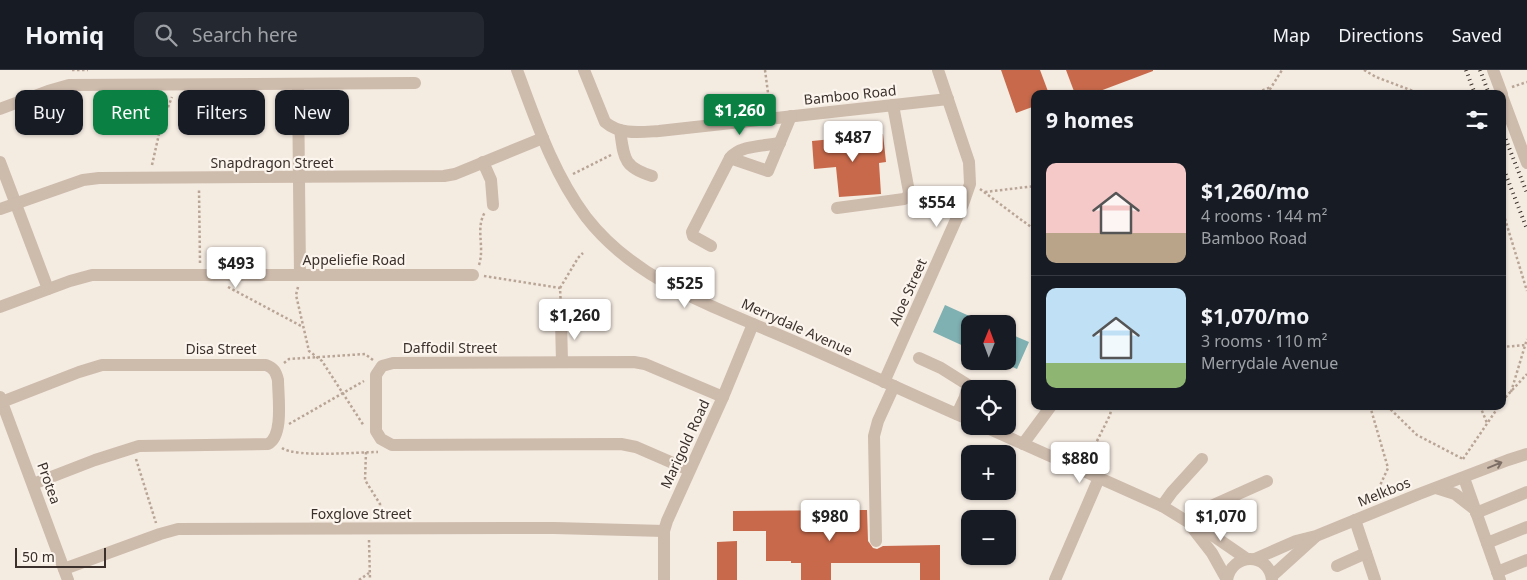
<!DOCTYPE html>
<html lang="en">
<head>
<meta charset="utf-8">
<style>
	body { margin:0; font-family:"Noto Sans",sans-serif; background:#242831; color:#f1f3f6; height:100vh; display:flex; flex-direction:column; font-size:19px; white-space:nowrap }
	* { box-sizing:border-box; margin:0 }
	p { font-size:16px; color:#9ea1a6 }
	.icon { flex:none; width:28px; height:28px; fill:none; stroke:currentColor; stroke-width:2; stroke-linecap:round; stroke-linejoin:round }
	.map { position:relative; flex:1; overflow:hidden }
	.side { position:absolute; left:1031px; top:20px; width:475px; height:320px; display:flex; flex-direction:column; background:#171b24; border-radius:10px; box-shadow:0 1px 4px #0004 }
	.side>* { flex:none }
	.hud { position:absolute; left:15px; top:20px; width:475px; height:45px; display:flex; gap:10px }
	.needle { width:32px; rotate:1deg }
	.buttons { position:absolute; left:961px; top:245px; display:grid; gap:10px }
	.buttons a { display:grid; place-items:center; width:55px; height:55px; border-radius:10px; background:#171b24; box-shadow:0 1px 4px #0004; font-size:25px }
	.scale { position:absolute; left:15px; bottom:12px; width:91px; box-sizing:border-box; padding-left:5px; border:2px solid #3b302b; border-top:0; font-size:14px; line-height:18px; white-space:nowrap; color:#3b302b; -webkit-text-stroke:4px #fbf5ee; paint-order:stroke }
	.price { position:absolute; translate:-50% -42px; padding:0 11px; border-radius:5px; background:#fff; color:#222; font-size:16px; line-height:32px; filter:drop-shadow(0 1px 2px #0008) }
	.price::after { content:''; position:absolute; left:50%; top:30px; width:15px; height:11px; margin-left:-8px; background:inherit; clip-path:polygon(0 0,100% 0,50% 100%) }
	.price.active { background:#0b8043; color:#fff }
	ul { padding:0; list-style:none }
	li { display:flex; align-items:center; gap:15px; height:125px; padding:0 15px }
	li+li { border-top:1px solid #363941 }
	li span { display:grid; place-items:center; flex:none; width:140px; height:100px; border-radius:10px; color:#555 }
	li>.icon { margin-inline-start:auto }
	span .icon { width:60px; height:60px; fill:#fffc; stroke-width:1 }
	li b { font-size:21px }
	h2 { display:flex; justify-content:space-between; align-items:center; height:60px; padding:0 15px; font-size:21px }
	.chip { padding:0 18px; border-radius:10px; background:#171b24; box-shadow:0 1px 4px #0004; font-size:18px; line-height:45px }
	.chip.active { background:#0b8043; color:#fff }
	header { display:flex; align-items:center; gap:30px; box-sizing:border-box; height:70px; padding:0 25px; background:#171b24; border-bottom:1px solid #363941 }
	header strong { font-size:24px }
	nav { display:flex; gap:28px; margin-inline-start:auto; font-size:18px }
	.search { width:350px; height:45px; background:#242831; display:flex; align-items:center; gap:12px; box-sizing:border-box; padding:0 18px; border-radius:10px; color:#9ea1a6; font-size:19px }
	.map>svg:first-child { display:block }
	.water { fill:#7fb0b2 }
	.building { fill:#c8694b }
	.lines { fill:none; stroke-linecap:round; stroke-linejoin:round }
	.path { stroke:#b9a596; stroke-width:2.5; stroke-dasharray:2.5 2.5; stroke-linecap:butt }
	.minor { stroke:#cdbbac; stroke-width:12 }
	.rail { stroke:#3b302b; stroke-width:4; stroke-dasharray:1 4; stroke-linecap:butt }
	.oneway { stroke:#7d6f65 }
	.labels { text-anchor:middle; stroke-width:4.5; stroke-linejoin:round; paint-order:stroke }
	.street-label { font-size:14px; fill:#3b302b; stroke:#fbf5ee }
</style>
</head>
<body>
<header>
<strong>Homiq</strong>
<div class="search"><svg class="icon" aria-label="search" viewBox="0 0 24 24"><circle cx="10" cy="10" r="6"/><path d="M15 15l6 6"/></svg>Search here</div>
<nav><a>Map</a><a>Directions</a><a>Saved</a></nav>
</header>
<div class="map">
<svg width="1527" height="510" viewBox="0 0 1527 510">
	<rect width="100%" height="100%" fill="#f4ebe1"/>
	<g class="water">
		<polygon points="945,235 987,254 970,254 970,279 933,262"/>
		<polygon points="1008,263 1029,272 1017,299 999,291 1008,291"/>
	</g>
	<g class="building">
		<polygon points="1001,0 1040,0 1049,24 1035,24 1035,36 1016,43"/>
		<polygon points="1066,0 1153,0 1153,1 1092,24 1075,24"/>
		<polygon points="883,64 886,92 879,93 881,124 839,127 836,97 814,99 812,71"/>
		<polygon points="867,440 868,471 873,478 877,479 883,476 940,475 940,510 920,510 920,493 831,493 831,510 801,510 801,493 791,493 791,491 766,491 766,461 733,461 733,441"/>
		<polygon points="737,471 737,510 717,510 717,472"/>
	</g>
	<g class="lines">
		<g class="path">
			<polyline points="72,0 88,0"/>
			<polyline points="765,0 770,38"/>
			<polyline points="1364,0 1376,7 1413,21 1417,24"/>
			<polyline points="1512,17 1527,12"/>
			<polyline points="1253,24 1271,17"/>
			<polyline points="1267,24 1282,0"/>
			<polyline points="1476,24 1489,21"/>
			<polyline points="152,95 161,55 172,27"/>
			<polyline points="573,104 613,84"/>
			<polyline points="980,119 1035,160"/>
			<polyline points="985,122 1035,116"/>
			<polyline points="1502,139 1527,221"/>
			<polyline points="200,193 199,120 200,120"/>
			<path d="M479 195C485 176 475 159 485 142"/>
			<polyline points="484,206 560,218 561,238"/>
			<polyline points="228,217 303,257"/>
			<polyline points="298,217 296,225 309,281 322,291 364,356"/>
			<polyline points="560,218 578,188 583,183"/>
			<polyline points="1502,277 1526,275"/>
			<polyline points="284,293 289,289 365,284 373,290"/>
			<polyline points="1511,322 1527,269"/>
			<polyline points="1502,331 1527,304"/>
			<polyline points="1370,336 1388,398 1378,420 1382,427"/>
			<polyline points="1387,336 1417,365 1463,389"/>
			<polyline points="1480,336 1487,353"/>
			<polyline points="289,354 364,311"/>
			<path d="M282 378C297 388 358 382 378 382"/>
			<polyline points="366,382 365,410 380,434 380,447"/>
			<polyline points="136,389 156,453"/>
			<polyline points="1088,389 1110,345 1112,336"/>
			<polyline points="1463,389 1499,336"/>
			<polyline points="369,470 370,510"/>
			<polyline points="359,510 369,503"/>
		</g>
		<g class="minor">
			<path d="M517 0C536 51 553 103 586 147 636 212 718 238 791 270 851 296 910 324 970 350"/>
			<path d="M584 0 605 52C620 65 640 62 659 61L948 29"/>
			<polyline points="1493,0 1502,24"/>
			<polyline points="298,15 300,205"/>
			<polyline points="1502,26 1527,93"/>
			<polyline points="0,39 48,21 69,15 415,13"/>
			<path d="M620 60C624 88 623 97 652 106"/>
			<polyline points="730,88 768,101 791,46"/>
			<polyline points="0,92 48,219"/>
			<polyline points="483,92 491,110 493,135"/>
			<polyline points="837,138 904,129 908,126 909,122 893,35"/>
			<polyline points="0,139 83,110 99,108 444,106 455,104 543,68"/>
			<path d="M711 176 693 166 692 162 730 88C740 75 765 76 780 73"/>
			<polyline points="0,237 70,211 92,205 473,205"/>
			<polyline points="561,250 562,292"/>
			<polyline points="919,288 941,298 968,315 965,327 957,344"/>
			<polyline points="884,312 963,134 970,114 969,92 938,0"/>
			<polyline points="0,327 68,510"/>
			<path d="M2 332 79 302 102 295H266C274 298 276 302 278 310 278 326 284 366 268 374L139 376 95 390 33 414"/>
			<polyline points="983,356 1162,436 1188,452 1202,458 1247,489"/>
			<polyline points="1023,374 1051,336"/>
			<polyline points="689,400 636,377 621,374 392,375 381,369 376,361 376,305 382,296 393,293 634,292 645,294 723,327"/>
			<polyline points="1464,408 1500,510"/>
			<polyline points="1436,418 1455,424 1473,438"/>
			<polyline points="1162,436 1172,422 1202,389"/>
			<polyline points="1476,443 1527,422"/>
			<polyline points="1355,450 1375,510"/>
			<polyline points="1195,454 1209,437 1267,411"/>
			<polyline points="1191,456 1212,483 1227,510"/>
			<polyline points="876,471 874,366 878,351 894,316"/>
			<polyline points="1487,473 1527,457"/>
			<polyline points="1255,489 1296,471 1316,466 1419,424 1508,390 1527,384"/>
			<polyline points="1337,496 1366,483"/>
			<polyline points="64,499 160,464 178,459 554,458 664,461"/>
			<polyline points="1497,502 1527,490"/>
			<polyline points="1272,506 1315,467"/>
			<polyline points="664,510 664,461 667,451 723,327 753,254"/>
			<polyline points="1055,510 1099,408"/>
			<path d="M1227 510C1232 482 1269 482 1272 510"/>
		</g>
		<g class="rail">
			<polyline points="1466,0 1475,24"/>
			<polyline points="1480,0 1489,24"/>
			<polyline points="1502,60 1527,123"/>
			<polyline points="1502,95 1527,159"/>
		</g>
	</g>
	<defs><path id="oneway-shaft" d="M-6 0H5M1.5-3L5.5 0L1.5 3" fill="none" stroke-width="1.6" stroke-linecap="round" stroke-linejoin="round" transform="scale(1.25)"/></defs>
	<use class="oneway" href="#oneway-shaft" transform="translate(1495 395) rotate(-22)"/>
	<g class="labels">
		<g class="street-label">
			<text transform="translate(850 25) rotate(-6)" y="5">Bamboo Road</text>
			<text x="272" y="98">Snapdragon Street</text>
			<text x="354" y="195">Appeliefie Road</text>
			<text transform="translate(908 222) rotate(-66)" y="5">Aloe Street</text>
			<text transform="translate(797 257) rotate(24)" y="5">Merrydale Avenue</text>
			<text x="450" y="283">Daffodil Street</text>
			<text x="221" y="284">Disa Street</text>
			<text transform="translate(685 374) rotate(-65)" y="5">Marigold Road</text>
			<text transform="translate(49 413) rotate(70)" y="5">Protea</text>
			<text transform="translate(1384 422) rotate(-22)" y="5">Melkbos</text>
			<text x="361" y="449">Foxglove Street</text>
		</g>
	</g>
</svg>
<div class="buttons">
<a><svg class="needle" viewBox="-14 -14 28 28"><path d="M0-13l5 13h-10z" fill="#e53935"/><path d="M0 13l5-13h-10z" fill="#9ea1a6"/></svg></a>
<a><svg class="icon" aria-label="locate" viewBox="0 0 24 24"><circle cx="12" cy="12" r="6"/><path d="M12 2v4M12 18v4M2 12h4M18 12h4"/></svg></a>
<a>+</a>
<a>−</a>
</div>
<div class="scale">50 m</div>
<b class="price active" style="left:740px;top:66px">$1,260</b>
<b class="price" style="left:853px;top:93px">$487</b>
<b class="price" style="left:937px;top:158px">$554</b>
<b class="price" style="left:236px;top:219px">$493</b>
<b class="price" style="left:685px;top:239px">$525</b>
<b class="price" style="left:575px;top:271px">$1,260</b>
<b class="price" style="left:1080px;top:414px">$880</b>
<b class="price" style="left:830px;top:472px">$980</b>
<b class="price" style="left:1221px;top:472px">$1,070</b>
<div class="hud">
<a class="chip">Buy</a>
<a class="chip active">Rent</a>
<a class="chip">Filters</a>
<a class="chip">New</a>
</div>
<section class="side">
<h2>9 homes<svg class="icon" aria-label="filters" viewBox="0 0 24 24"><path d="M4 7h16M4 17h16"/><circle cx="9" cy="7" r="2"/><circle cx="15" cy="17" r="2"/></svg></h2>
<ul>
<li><span style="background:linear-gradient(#f6c9c9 70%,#b9a48a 0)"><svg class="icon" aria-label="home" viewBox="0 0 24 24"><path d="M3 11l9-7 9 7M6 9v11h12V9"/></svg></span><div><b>$1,260/mo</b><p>4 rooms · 144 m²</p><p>Bamboo Road</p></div></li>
<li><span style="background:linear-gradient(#bfe0f5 75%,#8fb573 0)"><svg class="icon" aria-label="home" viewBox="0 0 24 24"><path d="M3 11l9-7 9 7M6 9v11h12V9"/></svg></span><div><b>$1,070/mo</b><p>3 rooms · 110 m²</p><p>Merrydale Avenue</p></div></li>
</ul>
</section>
</div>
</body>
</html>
